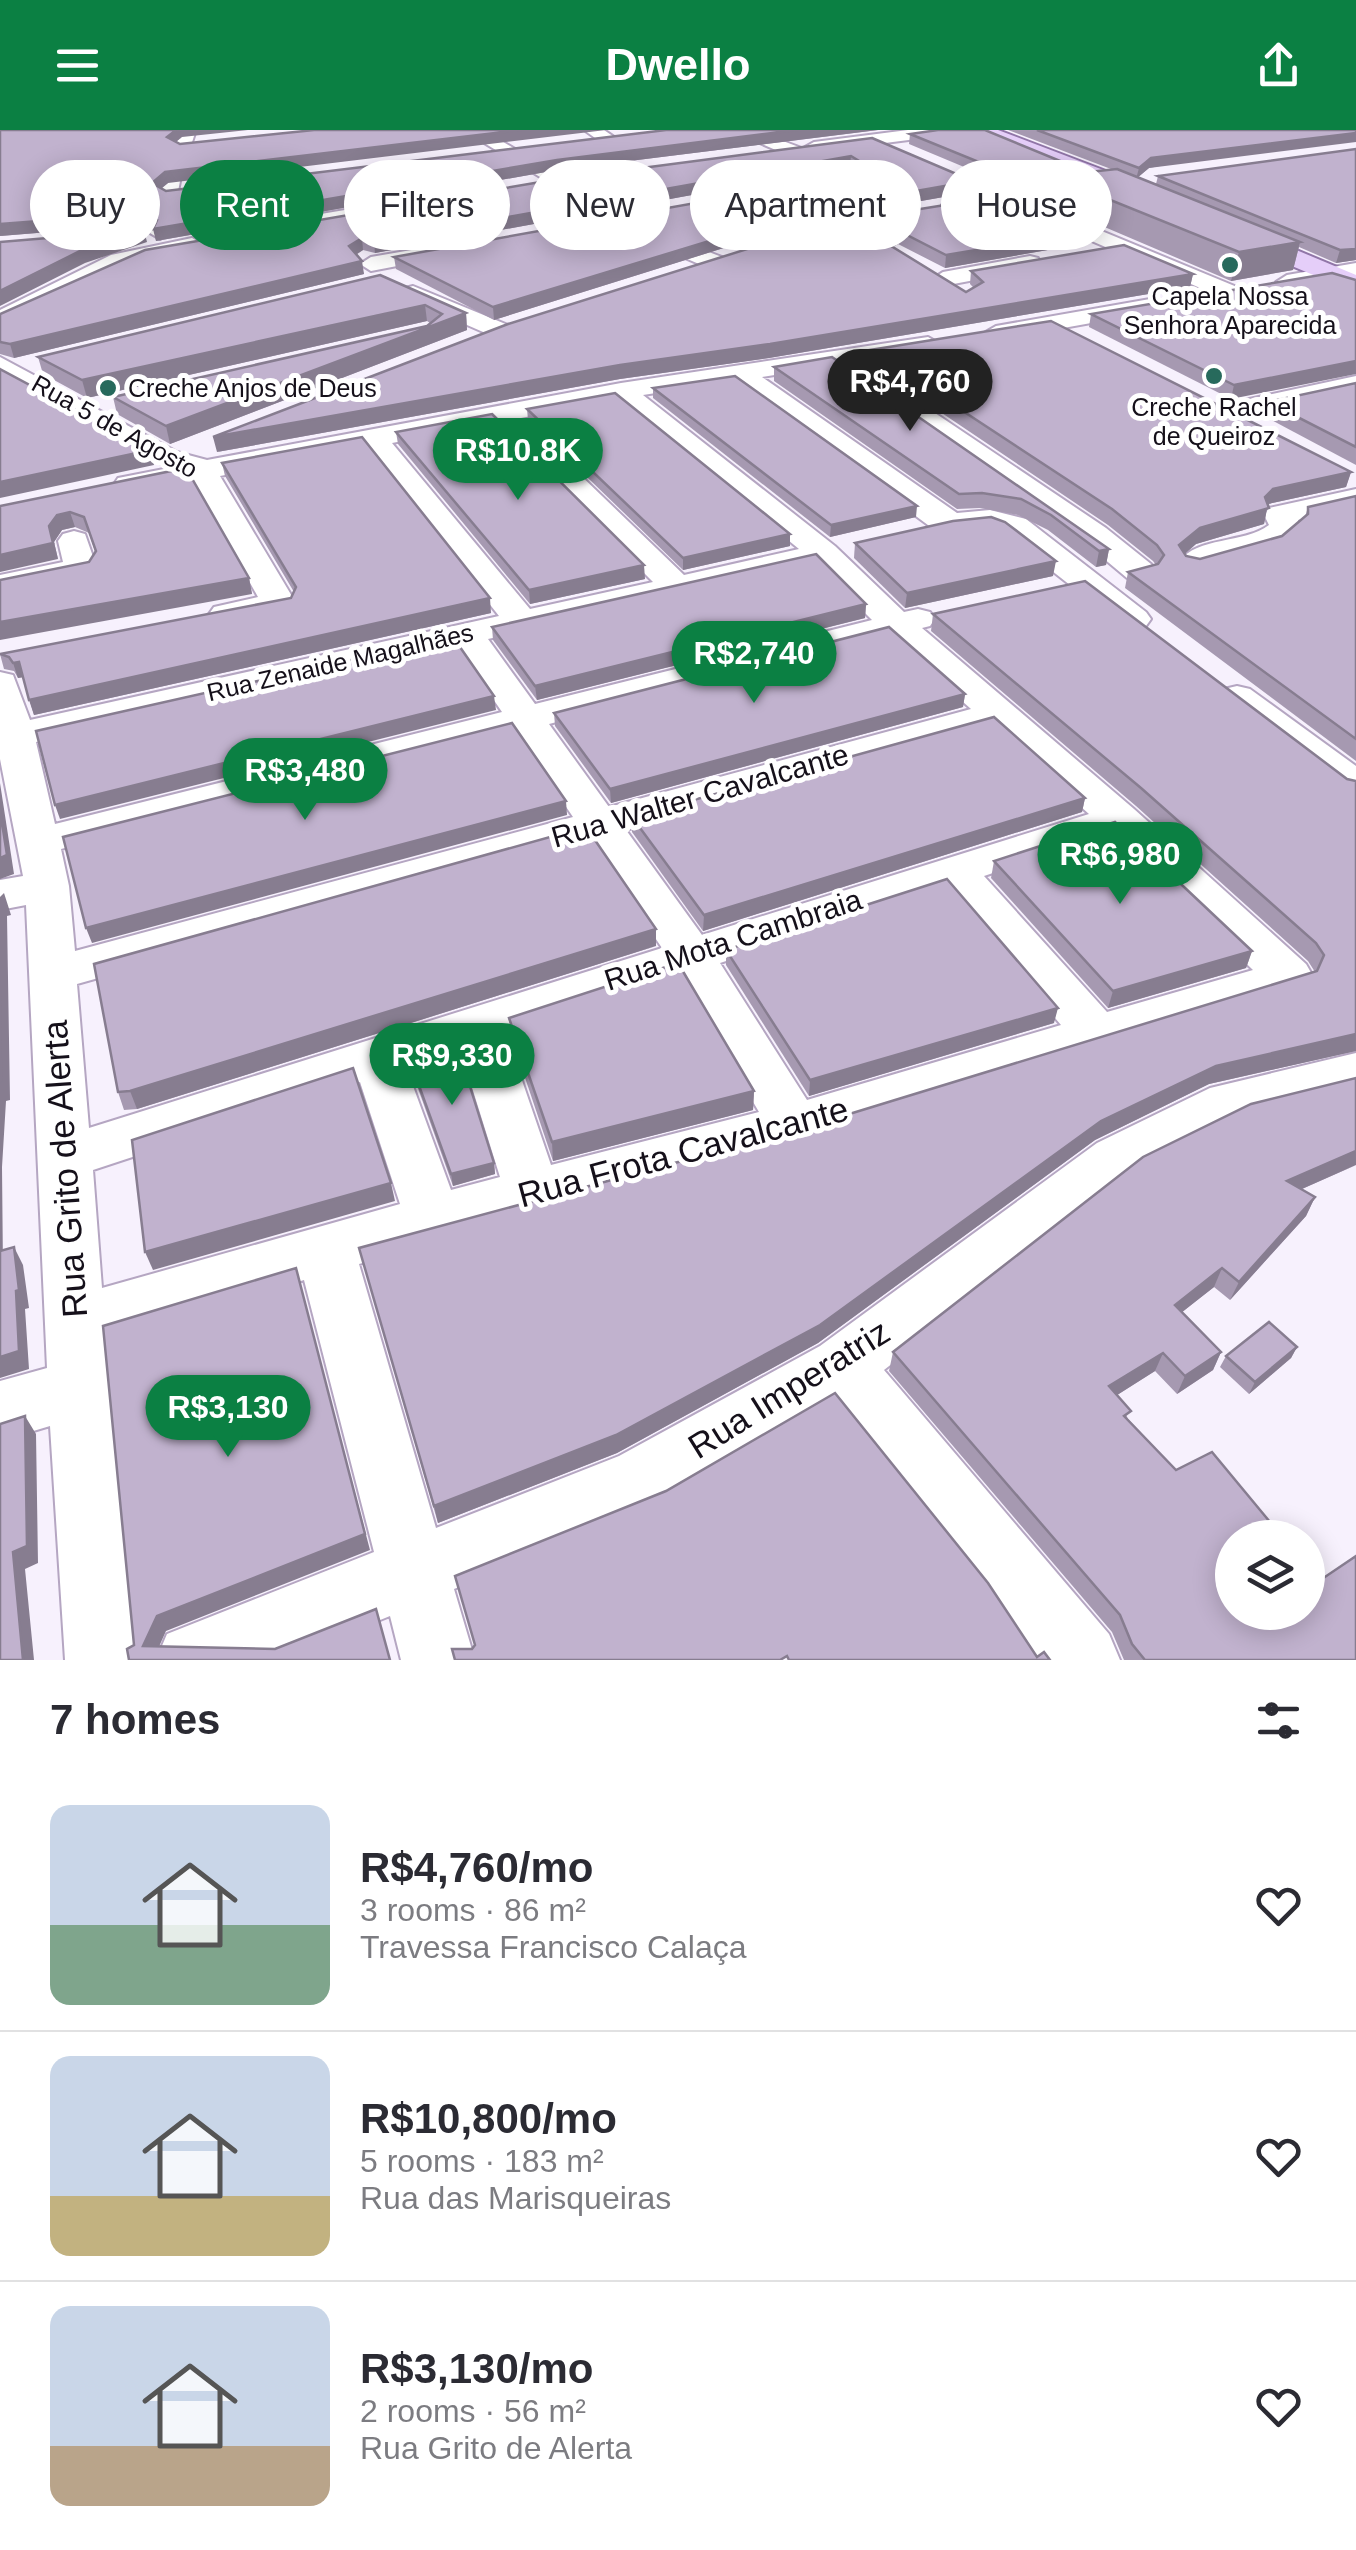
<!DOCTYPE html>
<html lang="en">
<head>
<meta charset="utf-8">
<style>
	body { margin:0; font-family:Helvetica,sans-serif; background:#f2f2f3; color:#2b2b33; height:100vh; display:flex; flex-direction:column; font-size:38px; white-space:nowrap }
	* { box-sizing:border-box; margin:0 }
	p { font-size:32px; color:#7c7c81 }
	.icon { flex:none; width:55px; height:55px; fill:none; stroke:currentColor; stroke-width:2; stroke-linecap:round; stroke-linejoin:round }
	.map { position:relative; height:1530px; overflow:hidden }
	.drawer { display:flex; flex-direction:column; background:#fff; flex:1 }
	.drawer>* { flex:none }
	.top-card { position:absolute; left:30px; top:30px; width:1298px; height:90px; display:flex; gap:20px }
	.buttons { position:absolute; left:1215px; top:1390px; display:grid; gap:20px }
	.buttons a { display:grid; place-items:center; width:110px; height:110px; border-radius:50%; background:#fff; box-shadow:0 5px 25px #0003; font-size:50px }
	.price { position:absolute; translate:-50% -85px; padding:0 22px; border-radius:35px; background:#0b8043; color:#fff; font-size:32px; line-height:65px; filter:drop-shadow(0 2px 5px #0008) }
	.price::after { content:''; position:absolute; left:50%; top:60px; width:30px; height:22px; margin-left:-15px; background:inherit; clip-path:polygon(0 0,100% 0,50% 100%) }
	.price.on { background:#222; color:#fff }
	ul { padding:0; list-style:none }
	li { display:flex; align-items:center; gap:30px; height:250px; padding:0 50px }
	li+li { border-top:2px solid #e1e1e2 }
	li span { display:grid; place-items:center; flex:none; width:280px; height:200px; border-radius:20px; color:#555 }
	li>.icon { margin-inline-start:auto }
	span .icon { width:120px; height:120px; fill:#fffc; stroke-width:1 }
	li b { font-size:42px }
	h2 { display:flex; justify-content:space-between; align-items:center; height:120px; padding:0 50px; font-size:42px }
	.chip { padding:0 35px; border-radius:45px; background:#fff; box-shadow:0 5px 25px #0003; font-size:35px; line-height:90px }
	.chip.on { background:#0b8043; color:#fff }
	header { display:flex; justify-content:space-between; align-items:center; height:130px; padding:0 50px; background:#0b8043; color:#fff; font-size:45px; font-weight:700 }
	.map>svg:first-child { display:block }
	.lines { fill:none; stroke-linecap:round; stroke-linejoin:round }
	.minor-casing { stroke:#b5a6c2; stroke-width:4 }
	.major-casing { stroke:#9176a8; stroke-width:4 }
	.minor { fill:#fff; fill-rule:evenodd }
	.major { fill:#e5cef9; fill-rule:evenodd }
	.wall { fill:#a699b1 }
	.shaded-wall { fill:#877d90 }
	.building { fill:#c1b2ce; stroke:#877d90; stroke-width:2.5 }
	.poi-dot { fill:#276a5c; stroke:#fff; stroke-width:4 }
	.labels { text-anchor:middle; stroke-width:10; stroke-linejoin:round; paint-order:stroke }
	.far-poi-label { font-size:25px; fill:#15101a; stroke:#fff }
	.far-street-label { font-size:25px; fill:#15101a; stroke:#fff }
	.street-label { font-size:30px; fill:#15101a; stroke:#fff }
	.near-street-label { font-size:35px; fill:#15101a; stroke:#fff }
</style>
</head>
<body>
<header><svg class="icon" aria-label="menu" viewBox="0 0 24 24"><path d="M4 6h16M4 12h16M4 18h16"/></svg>Dwello<svg class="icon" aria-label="share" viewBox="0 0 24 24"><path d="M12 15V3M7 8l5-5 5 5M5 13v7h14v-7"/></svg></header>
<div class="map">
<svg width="1356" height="1530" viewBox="0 0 1356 1530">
	<rect width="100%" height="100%" fill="#f7f1fd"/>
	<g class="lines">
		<g class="minor-casing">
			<g id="minor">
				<polygon points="180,0 196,0 181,46 170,103 160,109 150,103 163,46"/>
				<polygon points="463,0 483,0 631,88 621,94 614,92"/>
				<polygon points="584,0 604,0 617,9 602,13"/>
				<polygon points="730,0 753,0 920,62 910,68 844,50"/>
				<polygon points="908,0 956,0 948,5 814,22 805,17 814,12"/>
				<polygon points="1107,49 1114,51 1114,59 952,81 942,75 952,69"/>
				<polygon points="488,56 498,62 495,66 309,98 299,92 309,86"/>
				<polygon points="1034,73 1237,157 1240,162 1237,167 1221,167 1027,83 1027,75"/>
				<polygon points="643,97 722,127 725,132 722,137 706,137 636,107 633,103"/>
				<polygon points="192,108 203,114 199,118 126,135 0,196 0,180 111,125"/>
				<polygon points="452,113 463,119 460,124 371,141 360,134 371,127"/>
				<polygon points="1030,126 1038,128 1041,133 1038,138 943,156 932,149 943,142"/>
				<polygon points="1356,133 1356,147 1287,159 1276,152 1287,145"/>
				<polygon points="413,156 508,195 511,200 508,205 490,205 405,168 402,163 405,158"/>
				<polygon points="1150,169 1158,171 1162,176 1158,181 996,210 984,203 996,196"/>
				<path d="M928 207 940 214 937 219 859 232 1106 398 1151 434 1156 441 1151 448H1127L1084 412 831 236 762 247 957 383 990 380 1026 389 1146 482 1151 489 1146 496 1134 499 1122 496 1004 403C981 396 959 406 936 401L734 251 643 265 835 416 904 482 918 479 930 482 935 489 930 496 922 498 1134 679 1306 834 1313 846 1306 858 794 1015 359 1134 436 1398 619 1326 820 1216 1097 1013 1210 958 1356 923V961L1242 989 1135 1043 884 1240 1109 1504 1120 1530H1037L834 1274 665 1373 454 1459 475 1530H401L390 1486 282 1530H156L167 1504 374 1422 304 1150 107 1210 139 1530H65L50 1296 0 1311V1251L47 1238 26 775 0 780V750L23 746 0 629V542L13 545 30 590 499 486 366 318 220 346 296 473 291 480C267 486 237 497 214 491L209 484 214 477 258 467 193 351 129 363 118 360 114 354 118 348 169 338 0 246V227L177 322 207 330 621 253ZM616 270 799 419 684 445 521 288ZM495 293 653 452 530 479 392 313ZM817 435 872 490 535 574 488 509ZM890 507 971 579 609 677 549 594ZM457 516 502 582 55 694 36 612ZM992 597 1089 684 702 805 626 700ZM516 603 573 687 75 821 69 756 61 719ZM1112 704 1253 840 1107 882 984 746ZM589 710 662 818 89 998 77 854ZM946 759 1061 895 807 970 720 833ZM680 847 759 982 551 1035 506 904ZM460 919 500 1047 451 1060 406 937ZM360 952 400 1074 102 1158 93 1040Z"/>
				<polygon points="1356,246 1356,262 1227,290 1213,282 1217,276"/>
				<path d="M1356 359V377L1298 390 1301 397 1276 418 1195 442 1183 439 1179 432C1197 406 1244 414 1269 395L1264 385 1269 378Z"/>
				<polygon points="74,401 85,404 97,438 93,445 0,465 0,445 63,432 58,411 63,404"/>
				<polygon points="1237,556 1250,559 1356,636 1356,667 1342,664 1224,575 1218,567 1224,559"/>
			</g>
		</g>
		<g class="major-casing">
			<polygon id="major" points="969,0 998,0 1127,49 1356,145 1356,163"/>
		</g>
		<use href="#minor" class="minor"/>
		<use href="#major" class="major"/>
	</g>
	<g class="wall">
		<polygon points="666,0 878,0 557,40 156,111 154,98 147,94 0,106 182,7 176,12 168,53 161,59 166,61"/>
		<polygon points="1008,0 1356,0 1149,38 1138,47 1156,54 1158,46 1356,19 1356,130 1336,133 1299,117 1293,140 1231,151 1046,72 1049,54 1012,57 909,14 910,4 1082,40 1081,43 1111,39"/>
		<polygon points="872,8 972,62 813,90 494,190 396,139 394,127 852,45 857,41 850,36 375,123 363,120 356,125 364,144 14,228 0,224 0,184 145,120"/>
		<polygon points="827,94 1090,101 1088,113 945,138 898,114 892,117 966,162 973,157 970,154 971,141 1193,144 1190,157 769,228 620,249 217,322"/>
		<polygon points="380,145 466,183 467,200 170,314 117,284 113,267 427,196 430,193 427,191 87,268 43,244 38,227"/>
		<polygon points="1356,150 1231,269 1089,197 1091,184"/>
		<polygon points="870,220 1351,342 1346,357 1268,374 1264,394 1196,414 1185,424 1186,426 1200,429 1282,406 1305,387 1308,377 1356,366 1356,631 1125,458 1128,442 1156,435 1153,431 1108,395 869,234"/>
		<polygon points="832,227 1109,419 1106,435 1096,437 1048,400 1018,385 980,378 957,379 774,251 774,237"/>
		<polygon points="1356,253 1356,335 1264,286 1268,272"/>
		<polygon points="653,258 916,387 830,407 653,268"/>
		<polygon points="527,279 790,416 683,440 528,290"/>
		<polygon points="396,302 645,449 530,474 398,314"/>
		<polygon points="222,333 491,483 34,585 23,547 18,548 14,541 4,539 0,524 291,468 294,462 225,346"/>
		<polygon points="186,338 249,448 252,464 89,432 95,422 89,403 75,397 62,400 54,412 58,429 0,376"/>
		<polygon points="855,413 1053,446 905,478 854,428"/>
		<polygon points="866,474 865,488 537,570 493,510 492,497"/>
		<polygon points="933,484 1347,649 1356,921 1209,954 1095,1010 818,1213 617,1323 438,1393 364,1137 797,1000 1315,842 1308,831 1136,676 931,501"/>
		<polygon points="965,564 963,577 611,673 555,596 554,583"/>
		<polygon points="1085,668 1082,682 703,801 632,702 632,687"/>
		<polygon points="994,731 1252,821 1246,838 1108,878 991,748"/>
		<polygon points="656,816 137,979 124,980 118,962"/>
		<polygon points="726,820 1054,893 809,966 726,835"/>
		<polygon points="509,888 754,961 753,980 553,1031 511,906"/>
		<polygon points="409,928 494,1033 495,1044 453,1056 411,939"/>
		<polygon points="1356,1035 1302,1059 1315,1067 1306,1086 1230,1170 1214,1157 1182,1182 1221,1222 1213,1240 1177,1264 1155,1241 1117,1265 1128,1289 1176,1340 1272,1404 1356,1530 1124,1530 1112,1502 889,1241 893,1222"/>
		<polygon points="1297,1217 1291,1228 1249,1264 1220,1237 1226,1226"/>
	</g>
	<g class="shaded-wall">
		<polygon points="176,0 248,0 182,7 169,17 167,7"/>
		<polygon points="521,0 606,0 168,53 154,64 152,53 165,42"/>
		<polygon points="797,0 878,0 557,40 156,111 153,99 557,30"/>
		<polygon points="1356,3 1356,12 1149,38 1136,49 1139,38 1151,28"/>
		<polygon points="851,26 850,36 375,123 374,111"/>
		<polygon points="1082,40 1080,51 1051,46 1049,54 1012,57 1013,46"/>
		<polygon points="973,51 972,62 813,90 494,190 493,177 814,79"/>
		<polygon points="144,83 147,94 0,106 0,94"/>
		<polygon points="144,100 147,112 85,133 0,176 0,161 82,120"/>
		<polygon points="899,101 898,114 881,124 883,111"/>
		<polygon points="1090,101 1088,113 945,138 946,125"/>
		<polygon points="362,108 363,120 350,128 349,116"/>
		<polygon points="1300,112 1293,140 1231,151 1239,122"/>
		<polygon points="1356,119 1356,130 1336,133 1340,120"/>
		<polygon points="362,131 364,144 14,228 10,214"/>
		<polygon points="1193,144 1190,157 769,228 620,249 217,322 213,307 620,235"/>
		<polygon points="425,175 427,191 87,268 82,250"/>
		<polygon points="466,183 467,200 170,314 166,296"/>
		<polygon points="1356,231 1356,244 1231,269 1234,255"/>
		<polygon points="151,320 154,335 0,368 0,352"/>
		<polygon points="1351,342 1346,357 1268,374 1264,394 1196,414 1175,432 1179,415 1200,398 1265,367 1273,359"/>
		<polygon points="917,376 916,387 830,407 831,395"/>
		<polygon points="70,382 75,397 62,400 54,412 58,429 0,442 0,425 49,396 57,385"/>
		<polygon points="790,404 790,416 683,440 683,428"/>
		<polygon points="1109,419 1106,435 1096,437 1099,421"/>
		<polygon points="1056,431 1053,446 905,478 907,463"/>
		<polygon points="644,435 645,449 530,474 529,460"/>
		<polygon points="249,448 252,464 0,510 0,492"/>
		<polygon points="490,468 491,483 34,585 29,570"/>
		<polygon points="866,474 865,488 537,570 535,556"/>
		<polygon points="19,532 24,547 18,548 13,533"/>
		<polygon points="965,564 963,577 611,673 610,659"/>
		<polygon points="494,566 496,580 60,689 55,675"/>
		<polygon points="0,653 14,744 0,749"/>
		<polygon points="1085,668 1082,682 703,801 704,785"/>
		<polygon points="566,671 567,685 92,813 86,798"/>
		<polygon points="4,763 11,785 7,786 10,970 6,971 2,1037 3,1141 0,1136 0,767"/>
		<polygon points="656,799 656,816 137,979 130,961"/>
		<polygon points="1252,821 1246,838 1108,878 1113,861"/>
		<polygon points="1058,878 1054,893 809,966 810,950"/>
		<polygon points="1356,904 1356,921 1209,954 1095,1010 818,1213 617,1323 438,1393 434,1376 1101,991 1216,936"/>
		<polygon points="754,961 753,980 553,1031 552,1012"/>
		<polygon points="1356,1021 1356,1035 1279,1069 1287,1051"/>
		<polygon points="494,1033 495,1044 453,1056 451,1044"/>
		<polygon points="391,1053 395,1071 153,1140 145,1122"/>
		<polygon points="1315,1067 1306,1086 1230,1170 1239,1152"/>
		<polygon points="14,1117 23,1135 29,1178 25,1179 29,1239 0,1248 0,1227"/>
		<polygon points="296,1138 370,1420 166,1501 153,1530 143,1516"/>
		<polygon points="1222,1138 1214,1157 1167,1194 1175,1175"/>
		<polygon points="1297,1217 1291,1228 1249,1264 1255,1252"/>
		<polygon points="1221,1222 1213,1240 1177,1264 1185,1246"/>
		<polygon points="1163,1223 1155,1241 1103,1274 1109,1256"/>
		<polygon points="25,1286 36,1304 38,1433 25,1439 34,1530 23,1530 13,1422"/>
	</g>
	<g class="building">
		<polygon points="0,0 176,0 167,7 180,14 314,0 521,0 165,42 152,53 166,61 666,0 797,0 557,30 153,99 157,90 144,83 0,94"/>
		<polygon points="938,0 985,0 1082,40 1013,46 910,4"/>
		<polygon points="1037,0 1356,0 1356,3 1151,28 1139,38"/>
		<polygon points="872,8 973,51 814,79 493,177 394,127 852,45 864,34 851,26 374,111 362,108 349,116 362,131 10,214 0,212 0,184 145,120 558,49"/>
		<polygon points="1356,19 1356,119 1340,120 1158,46"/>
		<polygon points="1117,39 1300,112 1239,122 1051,46"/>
		<polygon points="1007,65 1090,101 946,125 899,101 883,111 966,162 983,152 971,141 1124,115 1193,144 770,214 620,235 213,307 508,194 827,94"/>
		<polygon points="144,100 82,120 0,161 0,112"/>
		<polygon points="1332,143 1356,150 1356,231 1234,255 1091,184"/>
		<polygon points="380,145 466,183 166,296 113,267 427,196 442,184 425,175 82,250 38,227"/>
		<polygon points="1051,191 1351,342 1273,359 1265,367 1269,378 1200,398 1179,415 1186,426 1200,429 1282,406 1308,384 1308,377 1356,366 1356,609 1128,442 1158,434 1164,425 1157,415 1112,379 870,220"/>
		<polygon points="832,227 1109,419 1099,421 1051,385 1021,369 982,363 959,364 774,237"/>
		<polygon points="0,239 151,320 0,352"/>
		<polygon points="735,246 917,376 831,395 653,258"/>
		<polygon points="1356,253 1356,317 1268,272"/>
		<polygon points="615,263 790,404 683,428 527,279"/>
		<polygon points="492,284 644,435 529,460 396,302"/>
		<polygon points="362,307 490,468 29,570 19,532 13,533 9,527 0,524 291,468 296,457 222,333"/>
		<polygon points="186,338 249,448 0,492 0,450 89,432 96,421 84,387 70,382 57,385 49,396 53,413 0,425 0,376"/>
		<polygon points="991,387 1005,392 1056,431 907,463 855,413 953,391"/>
		<polygon points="816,424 866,474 535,556 492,497"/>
		<polygon points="1085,451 1347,649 1356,651 1356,904 1216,936 1101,991 820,1195 616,1305 434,1376 359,1118 797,1000 1317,841 1324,825 1316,813 1141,658 933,484"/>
		<polygon points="889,497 965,564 610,659 554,583"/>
		<polygon points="453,507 494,566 55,675 36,601"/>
		<polygon points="994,587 1085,668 704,785 632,687"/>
		<polygon points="512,593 566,671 86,798 63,707"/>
		<polygon points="0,680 7,725 0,728"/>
		<polygon points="1115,692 1252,821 1113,861 994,731"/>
		<polygon points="586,697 656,799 130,961 118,962 94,834"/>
		<polygon points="947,749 1058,878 810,950 726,820"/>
		<polygon points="678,833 754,961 552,1012 509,888"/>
		<polygon points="0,860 1,951 0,952"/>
		<polygon points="456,912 494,1033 451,1044 409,928"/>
		<polygon points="353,938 391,1053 145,1122 132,1010"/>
		<polygon points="1356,948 1356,1021 1287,1051 1315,1067 1239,1152 1222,1138 1175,1175 1221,1222 1185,1246 1163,1223 1109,1256 1131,1281 1124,1286 1176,1340 1212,1322 1275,1398 1270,1402 1275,1408 1232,1408 1232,1482 1308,1482 1308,1440 1319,1451 1356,1426 1356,1530 1145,1530 1132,1514 1120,1485 893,1222 1143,1027 1251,974"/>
		<polygon points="14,1117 19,1160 16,1161 19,1221 0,1227 0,1121"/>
		<polygon points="296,1138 365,1404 157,1486 143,1516 275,1519 376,1479 390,1530 129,1530 127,1519 134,1515 103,1196"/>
		<polygon points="1269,1192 1297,1217 1255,1252 1226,1226"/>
		<polygon points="835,1263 988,1453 1037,1527 1044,1522 1050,1530 789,1530 787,1526 780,1530 455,1530 452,1519 472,1519 475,1515 455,1446 666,1361"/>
		<polygon points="25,1286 27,1416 13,1422 23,1530 0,1530 0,1294"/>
	</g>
	<g class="poi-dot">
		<circle cx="1230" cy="135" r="10"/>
		<circle cx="1214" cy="246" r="10"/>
		<circle cx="108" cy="258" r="10"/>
	</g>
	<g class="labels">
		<g class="far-poi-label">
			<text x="1230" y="175">Capela Nossa<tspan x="1230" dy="29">Senhora Aparecida</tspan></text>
			<text x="128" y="267" text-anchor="start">Creche Anjos de Deus</text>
			<text x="1214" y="286">Creche Rachel<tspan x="1214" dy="29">de Queiroz</tspan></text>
		</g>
		<g class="far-street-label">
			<text transform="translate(115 296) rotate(29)" y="9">Rua 5 de Agosto</text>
			<text transform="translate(340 532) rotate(-13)" y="9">Rua Zenaide Magalhães</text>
		</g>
		<g class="street-label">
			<text transform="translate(700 666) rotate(-16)" y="10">Rua Walter Cavalcante</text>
			<text transform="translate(733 810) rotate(-18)" y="10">Rua Mota Cambraia</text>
		</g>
		<g class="near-street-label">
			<text transform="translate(683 1022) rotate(-15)" y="12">Rua Frota Cavalcante</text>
			<text transform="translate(65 1039) rotate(-94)" y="12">Rua Grito de Alerta</text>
			<text transform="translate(789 1259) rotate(-32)" y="12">Rua Imperatriz</text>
		</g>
	</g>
</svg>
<div class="buttons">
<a><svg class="icon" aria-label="layers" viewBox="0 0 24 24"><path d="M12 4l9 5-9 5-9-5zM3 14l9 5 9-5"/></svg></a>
</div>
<b class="price on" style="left:910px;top:304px">R$4,760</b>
<b class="price" style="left:518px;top:373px">R$10.8K</b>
<b class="price" style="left:754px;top:576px">R$2,740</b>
<b class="price" style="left:305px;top:693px">R$3,480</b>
<b class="price" style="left:1120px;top:777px">R$6,980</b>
<b class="price" style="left:452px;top:978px">R$9,330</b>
<b class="price" style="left:228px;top:1330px">R$3,130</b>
<div class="top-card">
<a class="chip">Buy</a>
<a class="chip on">Rent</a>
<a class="chip">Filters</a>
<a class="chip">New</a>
<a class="chip">Apartment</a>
<a class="chip">House</a>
</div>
</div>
<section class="drawer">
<h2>7 homes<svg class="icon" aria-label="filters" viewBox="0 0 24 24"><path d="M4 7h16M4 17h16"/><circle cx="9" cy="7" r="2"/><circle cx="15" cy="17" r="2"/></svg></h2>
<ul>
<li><span style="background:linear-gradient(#c9d6e8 60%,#7fa58c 0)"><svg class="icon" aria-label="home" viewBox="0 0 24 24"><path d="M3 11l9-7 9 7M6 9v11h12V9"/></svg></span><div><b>R$4,760/mo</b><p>3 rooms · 86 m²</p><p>Travessa Francisco Calaça</p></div><svg class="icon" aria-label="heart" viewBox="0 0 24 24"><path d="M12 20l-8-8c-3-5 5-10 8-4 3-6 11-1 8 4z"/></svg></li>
<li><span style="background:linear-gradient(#c9d6e8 70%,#c2b280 0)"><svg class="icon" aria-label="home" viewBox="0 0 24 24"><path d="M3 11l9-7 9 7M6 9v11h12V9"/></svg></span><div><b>R$10,800/mo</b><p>5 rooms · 183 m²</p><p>Rua das Marisqueiras</p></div><svg class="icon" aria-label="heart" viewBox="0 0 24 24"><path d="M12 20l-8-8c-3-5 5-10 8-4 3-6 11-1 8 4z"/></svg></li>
<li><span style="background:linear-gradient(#c9d6e8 70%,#b9a48a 0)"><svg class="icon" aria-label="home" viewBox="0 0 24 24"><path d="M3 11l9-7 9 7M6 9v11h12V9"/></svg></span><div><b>R$3,130/mo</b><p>2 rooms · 56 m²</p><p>Rua Grito de Alerta</p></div><svg class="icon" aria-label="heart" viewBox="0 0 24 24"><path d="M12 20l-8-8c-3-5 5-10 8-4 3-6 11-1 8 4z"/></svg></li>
</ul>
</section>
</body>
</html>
